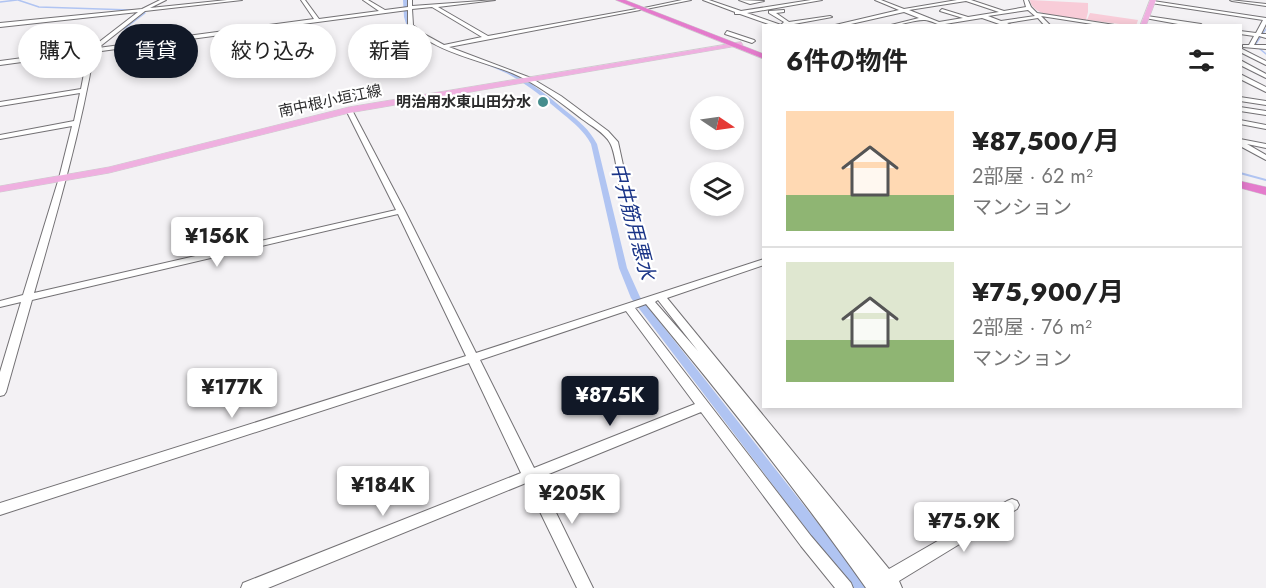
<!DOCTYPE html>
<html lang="ja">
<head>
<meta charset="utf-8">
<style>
	body { margin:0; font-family:Jost,"Noto Sans JP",sans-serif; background:#f6f6f6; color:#222; height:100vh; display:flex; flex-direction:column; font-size:22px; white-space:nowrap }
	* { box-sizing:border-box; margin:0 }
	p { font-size:20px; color:#767676 }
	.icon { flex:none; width:33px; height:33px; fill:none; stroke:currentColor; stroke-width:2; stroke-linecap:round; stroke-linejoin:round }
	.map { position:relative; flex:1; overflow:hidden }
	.drawer { position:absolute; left:762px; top:24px; width:480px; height:384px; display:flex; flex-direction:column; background:#fff; border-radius:0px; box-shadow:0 3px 9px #0003 }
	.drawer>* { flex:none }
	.banner { position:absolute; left:18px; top:24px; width:570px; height:54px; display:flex; gap:12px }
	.needle { width:39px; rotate:103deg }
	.buttons { position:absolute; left:690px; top:96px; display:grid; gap:12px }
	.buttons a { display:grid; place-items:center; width:54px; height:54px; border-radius:50%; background:#fff; box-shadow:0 3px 9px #0003; font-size:30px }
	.price { position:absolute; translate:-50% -51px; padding:0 14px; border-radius:6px; background:#fff; color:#222; font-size:20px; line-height:39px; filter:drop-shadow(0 2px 3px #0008) }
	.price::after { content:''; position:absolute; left:50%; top:36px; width:18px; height:14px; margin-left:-9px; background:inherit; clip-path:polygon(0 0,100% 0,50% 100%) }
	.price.current { background:#111827; color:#fff }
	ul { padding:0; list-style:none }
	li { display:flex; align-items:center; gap:18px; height:150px; padding:0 24px }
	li+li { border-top:2px solid #e0e0e0 }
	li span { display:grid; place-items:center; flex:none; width:168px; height:120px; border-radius:0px; color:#555 }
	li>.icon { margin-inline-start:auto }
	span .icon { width:72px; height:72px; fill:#fffc; stroke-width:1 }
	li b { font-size:26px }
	h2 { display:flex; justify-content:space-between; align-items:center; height:72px; padding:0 24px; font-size:26px }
	.tag { padding:0 21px; border-radius:27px; background:#fff; box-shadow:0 3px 9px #0003; font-size:21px; line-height:54px }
	.tag.current { background:#111827; color:#fff }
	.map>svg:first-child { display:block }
	.green { fill:#f8ccd8 }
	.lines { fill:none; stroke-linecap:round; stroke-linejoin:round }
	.stream-far1 { stroke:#b0c4f2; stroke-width:1.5 }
	.stream { stroke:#b0c4f2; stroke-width:2 }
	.canal { fill:#b0c4f2; fill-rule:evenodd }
	.minor-casing { stroke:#737174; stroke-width:2 }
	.major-casing { stroke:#cccccd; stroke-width:1 }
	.highway-casing { stroke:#cccccd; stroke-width:1 }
	.minor { fill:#fff; fill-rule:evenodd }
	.major { fill:#efb0e0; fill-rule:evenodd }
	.highway { fill:#e47bcc; fill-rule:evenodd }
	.poi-dot { fill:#458d8d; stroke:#fff; stroke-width:2 }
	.labels { text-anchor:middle; stroke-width:4.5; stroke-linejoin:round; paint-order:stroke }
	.far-street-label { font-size:15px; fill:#2c2c2d; stroke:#fff }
	.far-poi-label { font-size:15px; font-weight:bold; fill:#2c2c2d; stroke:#fff; text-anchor:end }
	.water-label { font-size:20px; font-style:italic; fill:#1a3487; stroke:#fff }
</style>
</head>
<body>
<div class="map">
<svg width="1266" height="588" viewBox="0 0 1266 588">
	<rect width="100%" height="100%" fill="#f3f1f4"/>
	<g class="green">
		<path d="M1030 0 1088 3V12L1086 20C1070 18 1032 18 1030 0Z"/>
		<polygon points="1090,13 1138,20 1136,26 1087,20"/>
	</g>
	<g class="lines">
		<g class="stream-far1">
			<polyline points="18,0 39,7 131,10"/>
			<polyline points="0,2 17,0"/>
			<polyline points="124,29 145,13 141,11"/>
			<polyline points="1266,29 1255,45 1266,54"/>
		</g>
		<polyline class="stream" points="1240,173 1266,180"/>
		<path class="canal" d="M403 0H407L408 17 412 28C443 48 477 56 509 71 530 81 548 96 566 111 579 121 589 129 597 144L627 268 640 297 865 583 867 588H851L631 298 619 268 591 144C584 131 574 123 563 114 545 99 527 84 506 73 474 58 439 50 408 30L404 17Z"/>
		<g class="minor-casing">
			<g id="minor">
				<path d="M160 0H166L150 8 227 0H242L145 11 98 48 314 19 301 0H305L319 19 379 11 363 0H368L385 10 408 7V0H412V6L495 0 438 7 488 36 642 8 640 10 449 47 531 78 561 96 608 131 618 142 628 188 624 191 620 188C618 177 615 151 610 143 605 133 590 125 582 119 560 102 538 84 512 73 477 59 436 53 408 25V10L94 52C80 134 57 213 34 293L396 210 346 110 349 108 352 110 405 211 476 353 764 259V265L667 298 889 569 1007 501 1012 499 1017 501 1019 505 1017 509 899 581 902 588H866C797 490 723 397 646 304L635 308 811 536 851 583 853 588H835L801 546 701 412 539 478 593 588H577L526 483 268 588H241L243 583 521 473 469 363 0 515V503L466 356 398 214 32 300 6 392 4 395 0 396V372L21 302 0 307V301L23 295 59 178 72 126 0 139V135L74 121 80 93 0 106V102L81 89 88 53 0 65V61L90 49 138 12 0 27V23L142 9ZM432 7 482 37 444 45 424 34 413 25 412 9ZM658 300 698 351 655 302ZM626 311 695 404 534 468 480 360Z"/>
				<polygon points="682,0 691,0 646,9 644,8"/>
				<polygon points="703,0 709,0 741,11 811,0 822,0 747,13 781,25 784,22 769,13 769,11 784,10 784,12 776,13 789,22 830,16 832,17 783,26 774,26 740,14 735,14 735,12"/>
				<polygon points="739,0 764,1 750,4"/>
				<path d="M875 0H881L904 9 957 0H971L1004 11 1026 7 1024 0H1028L1031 7 1037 13 1121 26H1105L1041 16 1051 26H1045L1038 18 1007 23 1013 26H1005L982 18 945 24 948 26C939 26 933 21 925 20 916 19 899 26 887 26L919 18 904 12 842 26H831L899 10ZM966 1 999 12 968 17 942 9 940 11 963 18 939 22 909 10ZM1028 10 1035 16 1001 21 988 16Z"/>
				<polygon points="1230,0 1266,4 1266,6 1232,1"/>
				<polygon points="1153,1 1266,18 1266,24 1261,34 1266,34 1266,38 1259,36 1254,45 1266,45 1266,49 1243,47 1243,45 1249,45 1254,36 1240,34 1240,31 1256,33 1263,20 1151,3"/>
				<polygon points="1147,16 1201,24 1203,26 1189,26 1145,18"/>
				<polygon points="727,31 754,40 755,41 752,43 725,34"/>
				<polygon points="1240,48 1266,61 1266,65 1240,52"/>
				<polygon points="1240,60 1266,74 1266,78 1240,65"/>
				<polygon points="1240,74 1266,87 1266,92 1240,79"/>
				<polygon points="1240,97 1266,101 1266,105 1240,101"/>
				<polygon points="1240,107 1266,111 1266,115 1240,111"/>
				<polygon points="1240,120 1266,125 1266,129 1240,124"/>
				<polygon points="1240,139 1266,144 1266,148 1247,144 1266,155 1266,160 1240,146"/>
			</g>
		</g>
		<g class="major-casing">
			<g id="major">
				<polygon points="1150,0 1156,0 1146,26 1140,26"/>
				<polygon points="741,42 743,45 349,113 109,173 0,192 0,186 109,167 349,107"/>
			</g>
		</g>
		<g class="highway-casing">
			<g id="highway">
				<polygon points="616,0 625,0 764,54 764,59"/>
				<polygon points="1240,181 1266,187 1266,195 1240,188"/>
			</g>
		</g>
		<use href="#minor" class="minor"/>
		<use href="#major" class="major"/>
		<use href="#highway" class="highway"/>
	</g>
	<circle class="poi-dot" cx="543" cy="102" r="6"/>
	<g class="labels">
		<g class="far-street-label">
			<text transform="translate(330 101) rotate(-12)" y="5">南中根小垣江線</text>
		</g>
		<g class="far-poi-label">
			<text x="531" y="107">明治用水東山田分水</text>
		</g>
		<g class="water-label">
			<text transform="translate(633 221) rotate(75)" y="7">中井筋用悪水</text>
		</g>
	</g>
</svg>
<div class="buttons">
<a><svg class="needle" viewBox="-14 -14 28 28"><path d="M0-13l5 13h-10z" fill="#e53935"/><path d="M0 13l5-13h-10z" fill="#767676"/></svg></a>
<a><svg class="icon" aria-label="layers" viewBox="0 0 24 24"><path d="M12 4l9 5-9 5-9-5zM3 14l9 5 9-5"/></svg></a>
</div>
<b class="price" style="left:217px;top:268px">¥156K</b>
<b class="price" style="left:232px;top:419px">¥177K</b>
<b class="price current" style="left:610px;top:427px">¥87.5K</b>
<b class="price" style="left:383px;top:517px">¥184K</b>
<b class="price" style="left:572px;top:525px">¥205K</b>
<b class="price" style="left:964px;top:553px">¥75.9K</b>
<div class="banner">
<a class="tag">購入</a>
<a class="tag current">賃貸</a>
<a class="tag">絞り込み</a>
<a class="tag">新着</a>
</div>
<section class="drawer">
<h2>6件の物件<svg class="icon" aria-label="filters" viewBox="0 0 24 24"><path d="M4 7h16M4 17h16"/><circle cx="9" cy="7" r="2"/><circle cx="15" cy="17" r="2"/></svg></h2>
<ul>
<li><span style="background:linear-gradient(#ffd9b3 70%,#8fb573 0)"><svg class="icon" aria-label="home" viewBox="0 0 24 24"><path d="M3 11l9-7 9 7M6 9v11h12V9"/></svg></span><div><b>¥87,500/月</b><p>2部屋 · 62 m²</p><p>マンション</p></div></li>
<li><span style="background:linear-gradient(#dfe7d0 65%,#8fb573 0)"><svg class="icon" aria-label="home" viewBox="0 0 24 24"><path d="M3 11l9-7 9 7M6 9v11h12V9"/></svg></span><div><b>¥75,900/月</b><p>2部屋 · 76 m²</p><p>マンション</p></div></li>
</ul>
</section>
</div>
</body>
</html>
